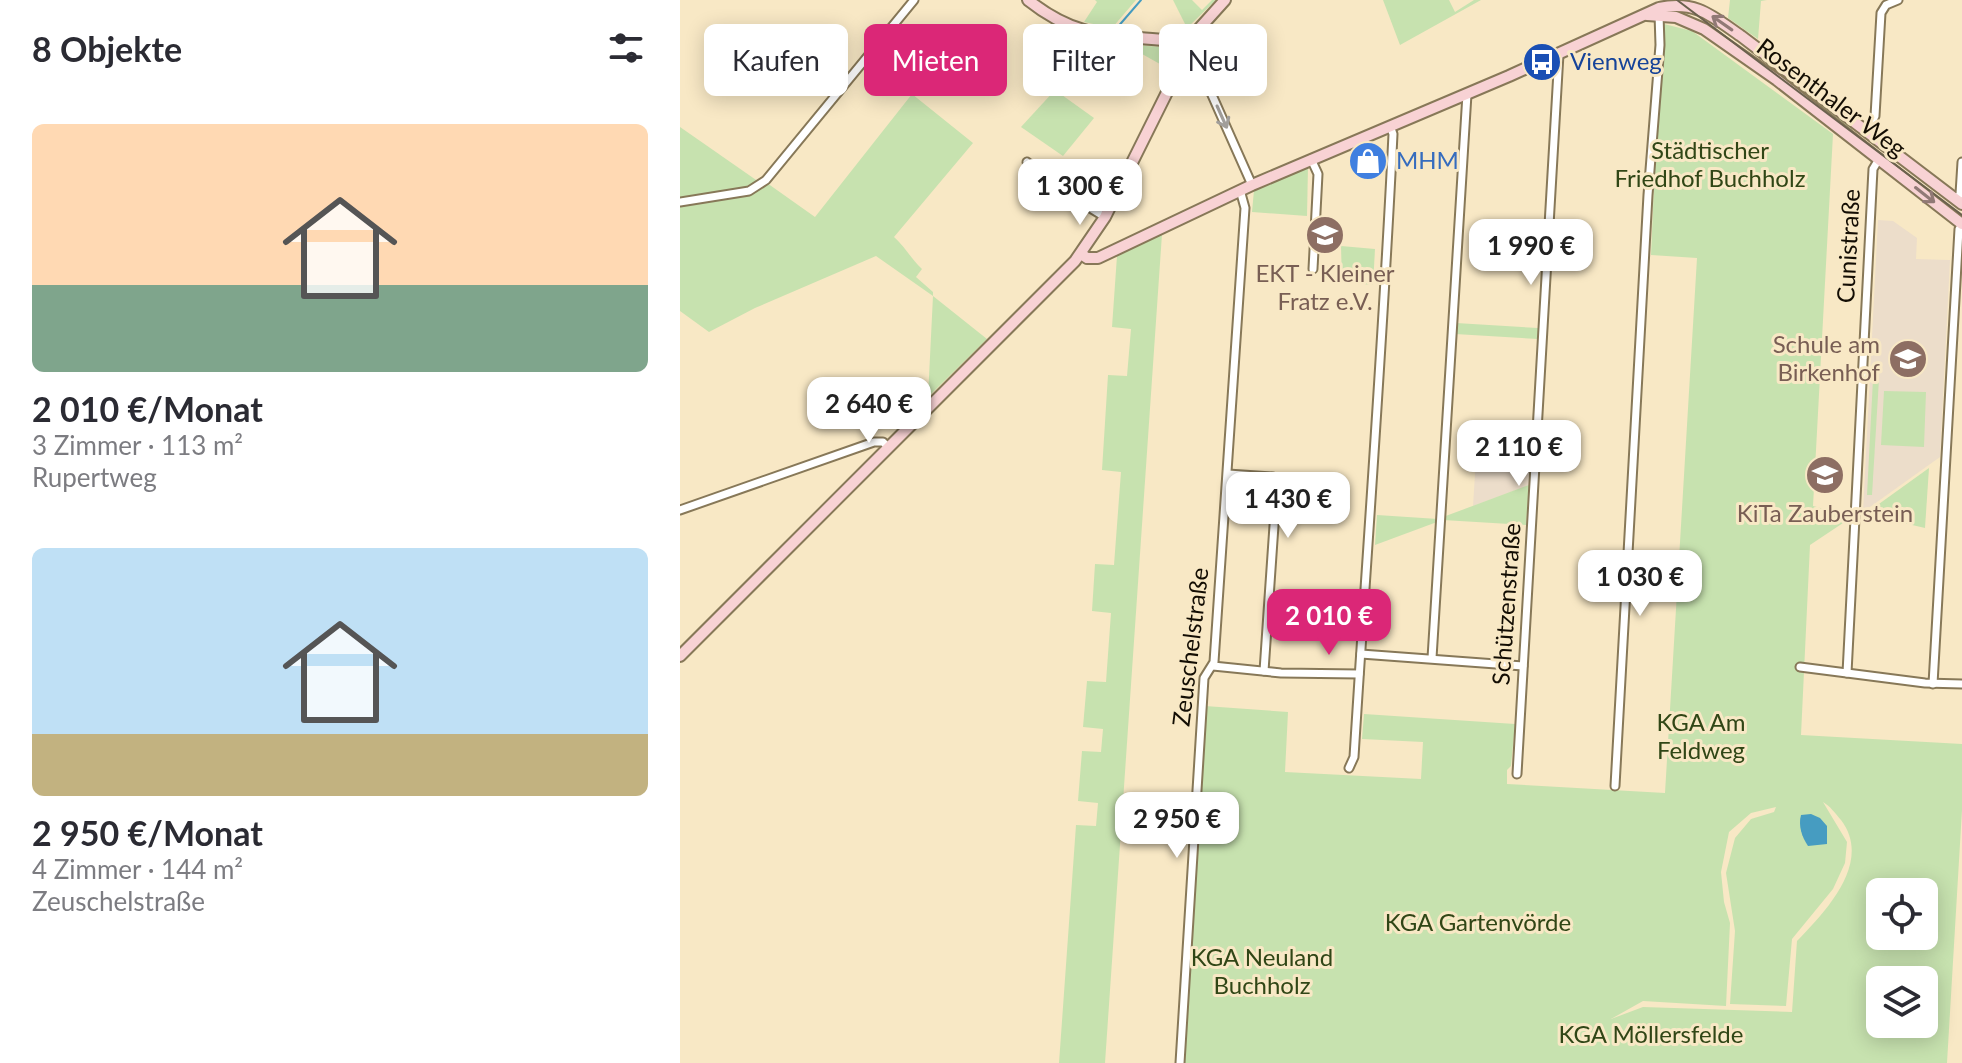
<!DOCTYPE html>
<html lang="de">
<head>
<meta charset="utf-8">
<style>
	body { margin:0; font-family:Lato,sans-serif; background:#f2f2f3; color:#2b2b33; height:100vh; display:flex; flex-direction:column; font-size:30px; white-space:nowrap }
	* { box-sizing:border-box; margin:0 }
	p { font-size:26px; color:#7c7c81 }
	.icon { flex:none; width:44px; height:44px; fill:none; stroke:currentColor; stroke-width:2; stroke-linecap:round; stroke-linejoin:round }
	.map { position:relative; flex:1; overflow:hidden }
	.panel { display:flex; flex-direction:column; background:#fff; width:680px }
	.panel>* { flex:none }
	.guide { position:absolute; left:24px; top:24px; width:760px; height:72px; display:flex; gap:16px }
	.tools { position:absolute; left:1186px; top:878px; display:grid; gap:16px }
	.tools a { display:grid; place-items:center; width:72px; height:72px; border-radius:12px; background:#fff; box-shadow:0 4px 20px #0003; font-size:40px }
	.price { position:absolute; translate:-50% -68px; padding:0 18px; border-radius:16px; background:#fff; color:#222; font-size:26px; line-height:52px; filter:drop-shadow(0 2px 4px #0008) }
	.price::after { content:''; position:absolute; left:50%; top:48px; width:24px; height:18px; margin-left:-12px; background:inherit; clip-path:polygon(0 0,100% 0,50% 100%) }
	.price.current { background:#db2777; color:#fff }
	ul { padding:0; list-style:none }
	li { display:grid; align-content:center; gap:16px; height:424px; padding:0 32px }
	li span { display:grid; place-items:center; height:248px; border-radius:12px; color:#555 }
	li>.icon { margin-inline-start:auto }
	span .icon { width:144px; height:144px; fill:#fffc; stroke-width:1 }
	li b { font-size:34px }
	h2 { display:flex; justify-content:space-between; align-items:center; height:96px; padding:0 32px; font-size:34px }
	.pill { padding:0 28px; border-radius:12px; background:#fff; box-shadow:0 4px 20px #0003; font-size:28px; line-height:72px }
	.pill.current { background:#db2777; color:#fff }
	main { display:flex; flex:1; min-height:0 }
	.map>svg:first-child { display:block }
	.education { fill:#ecddca }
	.green { fill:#c7e2af; fill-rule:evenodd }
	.water { fill:#469cc1 }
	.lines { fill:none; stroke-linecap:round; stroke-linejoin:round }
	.stream { stroke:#469cc1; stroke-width:2 }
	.minor-casing { stroke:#877858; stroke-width:11 }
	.secondary-casing { stroke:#877858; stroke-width:14 }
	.minor { stroke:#fff; stroke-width:7 }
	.secondary { stroke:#f8d2d4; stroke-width:10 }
	.tram { stroke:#6b614e; stroke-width:2 }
	.oneway { stroke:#917976 }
	.oneway2 { stroke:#a19e9a }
	.labels { text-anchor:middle; stroke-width:6; stroke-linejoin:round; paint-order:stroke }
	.transit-label { font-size:24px; fill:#164399; stroke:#f8e8c5; text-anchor:start }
	.street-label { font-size:24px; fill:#130d03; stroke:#f8e8c5 }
	.park-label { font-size:24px; fill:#304616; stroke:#f8e8c5 }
	.shop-label { font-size:24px; fill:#366cbe; stroke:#f8e8c5; text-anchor:start }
	.education-label { font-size:24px; fill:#785e54; stroke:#f8e8c5 }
</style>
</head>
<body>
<main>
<section class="panel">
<h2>8 Objekte<svg class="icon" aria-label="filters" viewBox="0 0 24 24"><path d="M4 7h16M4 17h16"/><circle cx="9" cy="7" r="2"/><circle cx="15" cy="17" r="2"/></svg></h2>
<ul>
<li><span style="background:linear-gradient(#ffd9b3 65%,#7fa58c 0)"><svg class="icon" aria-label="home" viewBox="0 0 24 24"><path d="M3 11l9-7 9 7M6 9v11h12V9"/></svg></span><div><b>2 010 €/Monat</b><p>3 Zimmer · 113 m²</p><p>Rupertweg</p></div></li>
<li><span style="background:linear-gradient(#bfe0f5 75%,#c2b280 0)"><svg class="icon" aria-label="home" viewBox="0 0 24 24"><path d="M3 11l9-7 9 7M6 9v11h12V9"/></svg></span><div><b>2 950 €/Monat</b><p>4 Zimmer · 144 m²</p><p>Zeuschelstraße</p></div></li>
</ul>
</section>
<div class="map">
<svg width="1282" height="1063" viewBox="0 0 1282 1063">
	<rect width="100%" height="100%" fill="#f8e8c5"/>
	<g class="education">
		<polygon points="1198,220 1213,221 1237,238 1236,259 1270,260 1260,457 1183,512"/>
		<polygon points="796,458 850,462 849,485 793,506"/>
	</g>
	<g class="green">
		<polygon points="415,0 456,0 432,28 404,22 417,2"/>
		<polygon points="493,0 512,0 522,10 532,0 536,0 507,28"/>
		<polygon points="703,0 769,0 775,12 794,0 801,0 720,45"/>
		<polygon points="1050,0 1087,0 1081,1 1078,39 1048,18"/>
		<path d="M984 24 1012 31 1153 134 1133 506 1163 514V523L1130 545 1121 735 1282 744V810L1267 1063H502L525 706 608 712 605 772 741 779 743 742 682 739 684 714 835 724 831 766 827 770V784L985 793 1017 258 971 255 974 184 973 156ZM1143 802C1150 806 1155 813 1161 820 1193 862 1146 911 1117 941L1112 1012 963 1007 931 1019 963 1001 1046 1006 1050 923 1044 902 1041 872 1049 832 1071 813 1096 807 1094 812 1071 819 1055 838 1046 873 1055 931 1050 1004 1106 1006 1112 939 1153 889 1165 863 1167 842ZM1200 892H1244V936H1200ZM1200 980H1244V1024H1200Z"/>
		<polygon points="428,38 455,45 484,47 493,55 487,68 455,50 428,43"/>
		<polygon points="1089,59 1176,125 1170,133 1083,68"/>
		<polygon points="375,90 414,118 383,156 341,127"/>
		<path d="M232 94 293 143 214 237C227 249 231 259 242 269L236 277 253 292V296L307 339 248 397 253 296 196 256 75 308 29 332 0 311V204L87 183 135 217Z"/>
		<polygon points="0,127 79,182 74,187 0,199"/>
		<polygon points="628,167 627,216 572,212 574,190"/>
		<polygon points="482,234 425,1063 379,1063 396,825 416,826 418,803 398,801 402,751 421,752 423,729 403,727 407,681 426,682 431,613 412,611 415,564 434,565 441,472 422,470 428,375 447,376 451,329 432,327 437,256"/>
		<polygon points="661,246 695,249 693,285 662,282"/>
		<polygon points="776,323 858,328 858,339 775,334"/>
		<polygon points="1193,379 1199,379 1192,495 1187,495"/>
		<polygon points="1204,391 1246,392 1244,447 1201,445"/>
		<polygon points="1249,468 1245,528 1185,514"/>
		<polygon points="849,485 846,525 763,520 763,517"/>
		<polygon points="697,515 758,519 757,522 695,545"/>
	</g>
	<path class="water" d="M1131 814 1140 818 1147 826V844L1128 846C1122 837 1118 826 1121 815Z"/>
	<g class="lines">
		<polyline class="stream" points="436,29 461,0"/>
		<g class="minor-casing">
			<g id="minor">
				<polyline points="507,53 516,59 572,185"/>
				<polyline points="1187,131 1195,116 1201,13 1206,5 1218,0"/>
				<polyline points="631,159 638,174 633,269"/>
				<polyline points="347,162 389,195 425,217"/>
				<polyline points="1276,200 1280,194 1282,162"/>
				<polyline points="0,202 69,191 86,180 234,0"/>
				<polyline points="548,474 593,477 597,482 584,671"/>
				<polyline points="0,510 194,442 203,442 209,448"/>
				<polyline points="681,654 843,666"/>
				<polyline points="752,658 787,94"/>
				<polyline points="533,666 601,673 679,674"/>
				<polyline points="1120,667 1245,683 1282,684"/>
				<polyline points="1167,673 1193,169 1199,159"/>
				<polyline points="1253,684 1279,229 1282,225"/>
				<path d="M669 768 674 757C687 549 703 342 713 134L710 126"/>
				<polyline points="837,774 879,54"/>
				<polyline points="935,786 968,195 980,45 979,14"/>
				<polyline points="500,1063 524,678 534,662 565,208 560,190"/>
			</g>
		</g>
		<g class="secondary-casing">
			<g id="secondary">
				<path d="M348 0C396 38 425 34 483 40L489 37 513 40"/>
				<polyline points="967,15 996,17 1024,29 1097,80 1282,224"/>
				<polyline points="483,40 497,50 507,53"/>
				<path d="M401 254 407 258H418L572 185 829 76 979 8C1016 0 1032 16 1061 36L1282 204"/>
				<polyline points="0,656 395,261 425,217 518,30 545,0"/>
			</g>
		</g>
		<use href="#minor" class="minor"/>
		<use href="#secondary" class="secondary"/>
		<polyline class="tram" points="997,0 1282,215"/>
	</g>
	<defs><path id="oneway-shaft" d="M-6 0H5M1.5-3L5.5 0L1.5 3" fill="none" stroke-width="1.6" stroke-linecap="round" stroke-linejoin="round" transform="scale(2)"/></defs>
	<g class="oneway">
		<use href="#oneway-shaft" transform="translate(1042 23) rotate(-145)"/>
		<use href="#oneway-shaft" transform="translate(1245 195) rotate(38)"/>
	</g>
	<use class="oneway2" href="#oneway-shaft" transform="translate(542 117) rotate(66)"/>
	<defs>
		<g id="bus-disc" transform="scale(2)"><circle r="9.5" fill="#1a4fb4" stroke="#f8e8c5"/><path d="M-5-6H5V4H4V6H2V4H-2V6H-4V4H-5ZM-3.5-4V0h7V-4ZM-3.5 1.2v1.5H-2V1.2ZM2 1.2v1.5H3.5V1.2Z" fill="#fff"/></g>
		<g id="shop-disc" transform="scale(2)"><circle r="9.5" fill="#3f7fe0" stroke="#f8e8c5"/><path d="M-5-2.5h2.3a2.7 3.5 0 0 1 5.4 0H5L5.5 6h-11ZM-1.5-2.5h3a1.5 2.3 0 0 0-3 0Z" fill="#fff"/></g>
		<g id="school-disc" transform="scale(2)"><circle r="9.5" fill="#8d6e63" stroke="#f8e8c5"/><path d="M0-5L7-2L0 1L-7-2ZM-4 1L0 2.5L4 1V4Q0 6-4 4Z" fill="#fff"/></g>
	</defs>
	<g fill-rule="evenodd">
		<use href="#bus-disc" x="862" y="62"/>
		<use href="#shop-disc" x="688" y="161"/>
		<use href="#school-disc" x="645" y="235"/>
		<use href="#school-disc" x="1228" y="359"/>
		<use href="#school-disc" x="1145" y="475"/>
	</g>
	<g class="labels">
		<g class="transit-label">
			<text x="890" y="70">Vienweg</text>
		</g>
		<g class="street-label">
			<text transform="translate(1151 98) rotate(37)" y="8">Rosenthaler Weg</text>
			<text transform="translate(1169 246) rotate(-87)" y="8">Cunistraße</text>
			<text transform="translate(827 604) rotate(-86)" y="8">Schützenstraße</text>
			<text transform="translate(511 647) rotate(-83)" y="8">Zeuschelstraße</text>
		</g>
		<g class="park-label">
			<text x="1030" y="159">Städtischer<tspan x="1030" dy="28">Friedhof Buchholz</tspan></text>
			<text x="1021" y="731">KGA Am<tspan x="1021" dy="28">Feldweg</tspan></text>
			<text x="798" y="931">KGA Gartenvörde</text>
			<text x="582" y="966">KGA Neuland<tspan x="582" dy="28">Buchholz</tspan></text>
			<text x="971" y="1043">KGA Möllersfelde</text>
		</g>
		<g class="shop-label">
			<text x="716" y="169">MHM</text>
		</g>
		<g class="education-label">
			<text x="645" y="282">EKT - Kleiner<tspan x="645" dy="28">Fratz e.V.</tspan></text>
			<text x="1200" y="353" text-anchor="end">Schule am<tspan x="1200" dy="28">Birkenhof</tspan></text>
			<text x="1145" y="522">KiTa Zauberstein</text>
		</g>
	</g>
</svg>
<div class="tools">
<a><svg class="icon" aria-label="locate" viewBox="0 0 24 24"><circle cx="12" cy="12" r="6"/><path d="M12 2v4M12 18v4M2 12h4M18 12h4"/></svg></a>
<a><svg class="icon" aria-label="layers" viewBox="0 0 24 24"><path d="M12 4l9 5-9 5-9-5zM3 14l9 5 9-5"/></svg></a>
</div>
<b class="price" style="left:400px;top:227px">1 300 €</b>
<b class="price" style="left:851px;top:287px">1 990 €</b>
<b class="price" style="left:189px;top:445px">2 640 €</b>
<b class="price" style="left:839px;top:488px">2 110 €</b>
<b class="price" style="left:608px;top:540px">1 430 €</b>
<b class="price" style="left:960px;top:618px">1 030 €</b>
<b class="price current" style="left:649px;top:657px">2 010 €</b>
<b class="price" style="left:497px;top:860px">2 950 €</b>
<div class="guide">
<a class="pill">Kaufen</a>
<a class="pill current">Mieten</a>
<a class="pill">Filter</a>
<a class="pill">Neu</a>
</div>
</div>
</main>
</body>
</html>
